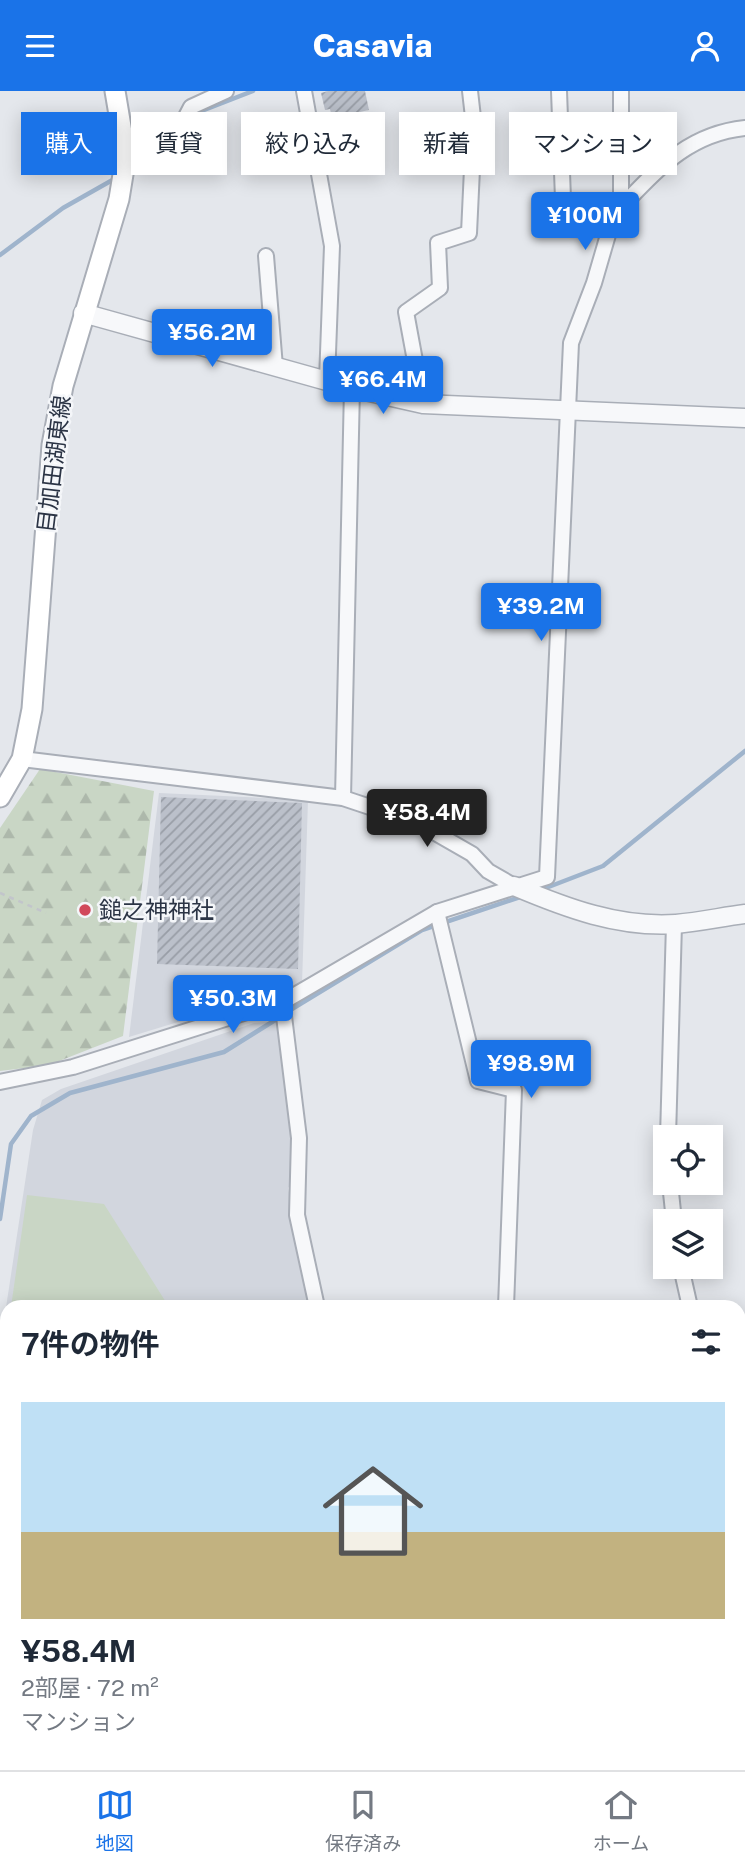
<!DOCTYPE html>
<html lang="ja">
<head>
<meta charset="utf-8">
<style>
	body { margin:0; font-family:"Public Sans","Noto Sans JP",sans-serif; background:#f6f6f7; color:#1f2937; height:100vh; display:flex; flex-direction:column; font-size:26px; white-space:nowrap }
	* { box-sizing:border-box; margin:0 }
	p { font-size:23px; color:#747a83 }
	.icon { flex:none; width:38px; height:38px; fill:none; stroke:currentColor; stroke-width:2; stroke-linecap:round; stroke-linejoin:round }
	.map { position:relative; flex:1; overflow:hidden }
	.sheet { position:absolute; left:0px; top:1209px; width:746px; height:471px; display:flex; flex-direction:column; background:#fff; border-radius:21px 21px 0 0; box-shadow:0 4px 18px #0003 }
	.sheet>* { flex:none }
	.hud { position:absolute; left:21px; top:21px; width:704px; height:63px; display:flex; gap:14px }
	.tools { position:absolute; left:653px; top:1034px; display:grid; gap:14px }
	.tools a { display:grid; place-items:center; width:70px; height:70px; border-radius:0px; background:#fff; box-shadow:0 4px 18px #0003; font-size:35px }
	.price { position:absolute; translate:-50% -60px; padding:0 16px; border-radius:7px; background:#1a73e8; color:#fff; font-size:23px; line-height:46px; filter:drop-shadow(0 2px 4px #0008) }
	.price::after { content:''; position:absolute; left:50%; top:42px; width:21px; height:16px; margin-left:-10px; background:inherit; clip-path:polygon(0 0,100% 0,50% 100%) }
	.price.selected { background:#222; color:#fff }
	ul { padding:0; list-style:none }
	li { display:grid; align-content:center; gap:14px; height:371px; padding:0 21px }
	li span { display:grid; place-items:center; height:217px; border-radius:0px; color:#555 }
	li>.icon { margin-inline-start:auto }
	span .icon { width:126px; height:126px; fill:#fffc; stroke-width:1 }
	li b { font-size:30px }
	h2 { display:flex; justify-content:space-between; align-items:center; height:84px; padding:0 21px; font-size:30px }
	.pill { padding:0 24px; border-radius:0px; background:#fff; box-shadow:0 4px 18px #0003; font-size:24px; line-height:63px }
	.pill.selected { background:#1a73e8; color:#fff }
	header { display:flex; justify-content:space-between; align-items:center; height:91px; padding:0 21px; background:#1a73e8; color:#fff; font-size:32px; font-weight:800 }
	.dock { display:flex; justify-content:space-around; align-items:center; height:98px; border-top:2px solid #e0e1e3; background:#fff; font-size:19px; color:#747a83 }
	.dock a { display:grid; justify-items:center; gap:4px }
	.dock .selected { color:#1a73e8 }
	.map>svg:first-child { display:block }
	.built { fill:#d2d6de }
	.forest { fill:url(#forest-firs) }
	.park { fill:#c9d6c5 }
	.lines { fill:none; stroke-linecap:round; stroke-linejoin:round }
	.stream { stroke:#9fb4cc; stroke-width:4.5 }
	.building { fill:url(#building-hatch) }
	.minor-casing { stroke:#a9aeb7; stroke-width:18 }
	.tertiary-casing { stroke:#a9aeb7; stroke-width:21 }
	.secondary-casing { stroke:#a9aeb7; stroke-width:23 }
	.path { stroke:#c2c5cb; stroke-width:2.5; stroke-dasharray:5 5; stroke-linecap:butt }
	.minor { stroke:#f7f8fa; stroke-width:14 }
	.tertiary { stroke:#f7f8fa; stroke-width:18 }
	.secondary { stroke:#fff; stroke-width:19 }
	.poi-dot { fill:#d1495b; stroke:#f4f6f9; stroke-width:2.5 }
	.labels { text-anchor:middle; stroke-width:5; stroke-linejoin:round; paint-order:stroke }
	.street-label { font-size:23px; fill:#2b3445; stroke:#f4f6f9 }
	.poi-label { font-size:23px; fill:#2b3445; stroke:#f4f6f9; text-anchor:start }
</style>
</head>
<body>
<header><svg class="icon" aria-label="menu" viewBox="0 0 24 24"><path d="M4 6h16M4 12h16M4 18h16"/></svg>Casavia<svg class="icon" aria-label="person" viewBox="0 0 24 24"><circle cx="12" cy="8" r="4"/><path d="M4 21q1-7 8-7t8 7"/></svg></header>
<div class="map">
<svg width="745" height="1679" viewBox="0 0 745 1679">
	<defs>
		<pattern id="forest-firs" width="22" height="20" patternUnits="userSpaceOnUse" patternTransform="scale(1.75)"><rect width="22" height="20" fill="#c9d6c5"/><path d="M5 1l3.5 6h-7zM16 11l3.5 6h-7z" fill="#adb8ab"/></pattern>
		<pattern id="building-hatch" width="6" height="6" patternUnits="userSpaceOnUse" patternTransform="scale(1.75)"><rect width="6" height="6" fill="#bbc0ca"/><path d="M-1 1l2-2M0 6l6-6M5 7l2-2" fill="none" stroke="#989da6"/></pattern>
	</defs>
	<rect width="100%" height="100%" fill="#e4e7ec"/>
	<g class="built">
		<polygon points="159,702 308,709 302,893 129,946"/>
		<polygon points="281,930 294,1089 288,1097 313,1216 7,1216 7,1673 303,1673 303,1679 0,1679 0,1256 33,1039 42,1009 61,998 254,932"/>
	</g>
	<polygon class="forest" points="40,678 154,700 123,945 49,974 0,980 0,737"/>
	<polygon class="park" points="27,1104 104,1113 169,1216 11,1216"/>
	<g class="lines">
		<g class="stream">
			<polyline points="179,47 189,41 199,21 253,0"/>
			<polyline points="0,164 63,117 116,87"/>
			<polyline points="538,800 603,775 745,660"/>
			<polyline points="287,921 422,839 523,805"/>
			<polyline points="0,1128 11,1053 31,1025 70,1002 224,961 280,926"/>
		</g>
	</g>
	<g class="building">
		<polygon points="328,0 365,0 369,19 332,27 330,18 325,19 321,2"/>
		<polygon points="161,706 302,712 298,878 157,873"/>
	</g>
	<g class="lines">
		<g class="minor-casing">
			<g id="minor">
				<polyline points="304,0 332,155 327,289"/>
				<polyline points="559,0 563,108"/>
				<polyline points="126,65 143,65 179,39 191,16 226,0"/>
				<path d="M621 116C658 78 688 43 745 37"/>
				<polyline points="266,165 275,276"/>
				<polyline points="423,313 406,221 440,197 438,152 469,142 474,35 470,0"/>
				<polyline points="22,668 343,707 418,732 472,763 488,780 514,795"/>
				<polyline points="343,707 352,297"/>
				<polyline points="437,821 478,990 514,999 506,1216"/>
				<polyline points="282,909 299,1047 297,1124 317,1216"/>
				<polyline points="0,991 73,976 288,908 437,821 547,786 571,252 594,192 612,130 621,116 621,0"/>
				<polyline points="668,1046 674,833"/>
				<polyline points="670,1092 674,1130"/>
				<polyline points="681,1176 690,1216"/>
				<polyline points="738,1312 745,1320"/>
				<polyline points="738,1500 745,1488"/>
				<polyline points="738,1538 745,1544"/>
				<polyline points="144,1673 144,1679"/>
				<polyline points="382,1679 383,1673"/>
			</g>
		</g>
		<g class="tertiary-casing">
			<g id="tertiary">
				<polyline points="83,222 352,297 423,313 745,327"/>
				<path d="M514 795C566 817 619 837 676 833 699 831 722 826 745 823"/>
			</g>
		</g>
		<g class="secondary-casing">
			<polyline id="secondary" points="0,706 22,668 32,618 52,354 63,295 119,108 126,65 115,0"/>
		</g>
		<polyline class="path" points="0,802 46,822"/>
		<use href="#minor" class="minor"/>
		<use href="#tertiary" class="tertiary"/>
		<use href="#secondary" class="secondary"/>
	</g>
	<circle class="poi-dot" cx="85" cy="819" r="7"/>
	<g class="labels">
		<g class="street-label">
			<text transform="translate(54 373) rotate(-83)" y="8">目加田湖東線</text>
		</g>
		<g class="poi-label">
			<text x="99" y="827">鎚之神神社</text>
		</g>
	</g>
</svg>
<div class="tools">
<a><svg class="icon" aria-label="locate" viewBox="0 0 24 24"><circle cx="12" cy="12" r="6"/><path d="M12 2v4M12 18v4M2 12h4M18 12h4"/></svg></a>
<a><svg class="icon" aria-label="layers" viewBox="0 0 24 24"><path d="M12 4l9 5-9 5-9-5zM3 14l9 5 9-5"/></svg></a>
</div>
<b class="price" style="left:585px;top:161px">¥100M</b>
<b class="price" style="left:212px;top:278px">¥56.2M</b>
<b class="price" style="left:383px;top:325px">¥66.4M</b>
<b class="price" style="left:541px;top:552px">¥39.2M</b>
<b class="price selected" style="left:427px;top:758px">¥58.4M</b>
<b class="price" style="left:233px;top:944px">¥50.3M</b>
<b class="price" style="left:531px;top:1009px">¥98.9M</b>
<div class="hud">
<a class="pill selected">購入</a>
<a class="pill">賃貸</a>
<a class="pill">絞り込み</a>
<a class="pill">新着</a>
<a class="pill">マンション</a>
</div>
<section class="sheet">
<h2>7件の物件<svg class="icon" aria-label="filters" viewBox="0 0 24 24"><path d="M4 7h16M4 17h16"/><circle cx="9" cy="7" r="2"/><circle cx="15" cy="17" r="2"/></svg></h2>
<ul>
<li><span style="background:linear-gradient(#bfe0f5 60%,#c2b280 0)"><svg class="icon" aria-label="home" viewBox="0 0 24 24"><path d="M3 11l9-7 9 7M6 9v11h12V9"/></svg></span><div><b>¥58.4M</b><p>2部屋 · 72 m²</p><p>マンション</p></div></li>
</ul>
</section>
</div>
<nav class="dock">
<a class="selected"><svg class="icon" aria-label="map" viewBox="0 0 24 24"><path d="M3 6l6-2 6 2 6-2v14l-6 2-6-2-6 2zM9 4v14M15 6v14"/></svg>地図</a>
<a><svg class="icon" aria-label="saved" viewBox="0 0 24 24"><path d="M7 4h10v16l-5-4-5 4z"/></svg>保存済み</a>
<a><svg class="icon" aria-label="home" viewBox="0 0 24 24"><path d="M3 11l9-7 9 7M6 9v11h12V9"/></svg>ホーム</a>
</nav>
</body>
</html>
